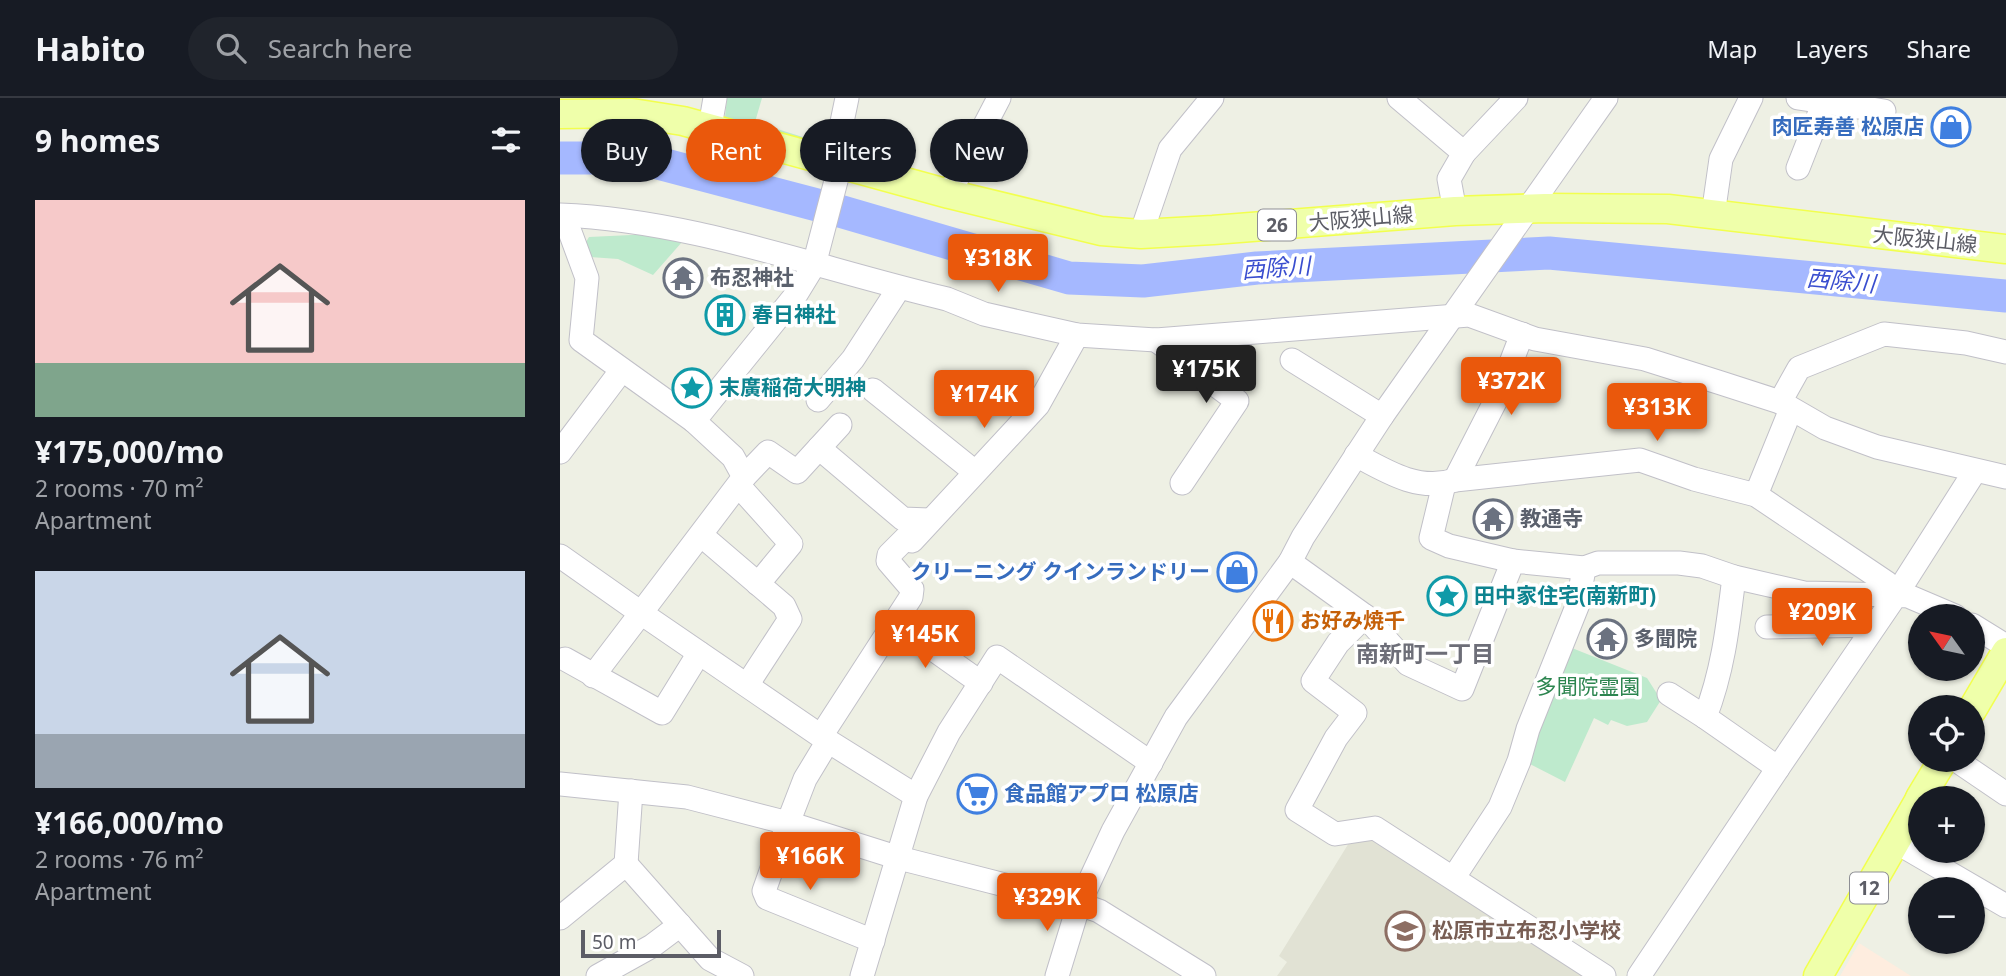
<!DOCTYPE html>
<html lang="en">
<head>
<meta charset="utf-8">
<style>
	body { margin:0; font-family:"Noto Sans","Noto Sans JP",sans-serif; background:#20242c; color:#f1f3f6; height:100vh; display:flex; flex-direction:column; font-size:26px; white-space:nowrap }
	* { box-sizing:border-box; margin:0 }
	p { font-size:23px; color:#9ea1a6 }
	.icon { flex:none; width:38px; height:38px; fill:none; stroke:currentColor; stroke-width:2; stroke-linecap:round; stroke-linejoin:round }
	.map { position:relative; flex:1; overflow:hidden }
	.sheet { display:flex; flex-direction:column; background:#171b24; width:560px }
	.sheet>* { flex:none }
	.hud { position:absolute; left:21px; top:21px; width:665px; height:63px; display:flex; gap:14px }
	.needle { width:46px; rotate:303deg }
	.buttons { position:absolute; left:1348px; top:506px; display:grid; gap:14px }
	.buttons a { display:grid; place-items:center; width:77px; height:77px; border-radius:50%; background:#171b24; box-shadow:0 2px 5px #0004; font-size:35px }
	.scale { position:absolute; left:21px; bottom:18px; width:140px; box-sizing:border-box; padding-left:7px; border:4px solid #5c5d66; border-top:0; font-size:19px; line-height:24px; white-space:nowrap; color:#5c5d66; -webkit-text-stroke:5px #fff; paint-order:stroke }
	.price { position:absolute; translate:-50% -60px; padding:0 16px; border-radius:7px; background:#ea580c; color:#fff; font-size:23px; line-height:46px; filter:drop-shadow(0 2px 4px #0008) }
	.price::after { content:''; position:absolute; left:50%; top:42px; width:21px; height:16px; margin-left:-10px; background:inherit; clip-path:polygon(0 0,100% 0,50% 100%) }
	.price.selected { background:#222; color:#fff }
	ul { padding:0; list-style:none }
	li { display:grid; align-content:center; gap:14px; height:371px; padding:0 35px }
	li span { display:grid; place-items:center; height:217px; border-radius:0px; color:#555 }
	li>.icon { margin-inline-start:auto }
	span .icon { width:126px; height:126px; fill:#fffc; stroke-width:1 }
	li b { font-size:30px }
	h2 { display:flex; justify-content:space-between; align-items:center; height:84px; padding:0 35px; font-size:30px }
	.pill { padding:0 24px; border-radius:32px; background:#171b24; box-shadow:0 2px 5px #0004; font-size:24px; line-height:63px }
	.pill.selected { background:#ea580c; color:#fff }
	header { display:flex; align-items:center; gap:42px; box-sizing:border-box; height:98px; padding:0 35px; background:#171b24; border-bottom:2px solid #363941 }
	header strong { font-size:33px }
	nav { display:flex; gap:38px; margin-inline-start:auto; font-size:24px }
	.search { width:490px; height:63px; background:#20242c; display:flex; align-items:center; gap:18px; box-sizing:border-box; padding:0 24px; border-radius:38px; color:#9ea1a6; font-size:26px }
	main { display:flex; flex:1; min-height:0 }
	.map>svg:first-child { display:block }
	.education { fill:#e1e2d4 }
	.medical { fill:#feeddf }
	.green { fill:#beeacd }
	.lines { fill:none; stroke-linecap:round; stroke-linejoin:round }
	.river { stroke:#a5b8ff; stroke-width:33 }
	.minor-casing { stroke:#c1c0c8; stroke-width:25 }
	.major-casing { stroke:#f2ff4e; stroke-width:31 }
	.minor { stroke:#fff; stroke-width:23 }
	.major { stroke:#efffaa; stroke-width:28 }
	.labels { text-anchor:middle; stroke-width:7; stroke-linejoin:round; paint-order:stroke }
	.shield { fill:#fff; stroke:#8d8e94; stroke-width:2 }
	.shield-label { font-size:19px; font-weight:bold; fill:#5c5d66 }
	.shop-label { font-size:21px; font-weight:bold; fill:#366cbe; stroke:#fff; text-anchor:end }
	.street-label { font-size:21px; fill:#5c5d66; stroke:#fff }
	.worship-label { font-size:21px; font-weight:bold; fill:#5b616d; stroke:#fff; text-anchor:start }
	.culture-label { font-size:21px; font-weight:bold; fill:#0d838f; stroke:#fff; text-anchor:start }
	.food-label { font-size:21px; font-weight:bold; fill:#c56008; stroke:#fff; text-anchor:start }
	.park-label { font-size:21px; fill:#2c854f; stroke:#fff }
	.education-label { font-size:21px; font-weight:bold; fill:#785e54; stroke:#fff; text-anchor:start }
	.water-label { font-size:23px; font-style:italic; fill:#3a4ecf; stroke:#fff }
	.neighbourhood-label { font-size:23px; font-weight:bold; fill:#6d6e78; stroke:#fff }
</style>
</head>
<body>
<header>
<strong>Habito</strong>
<div class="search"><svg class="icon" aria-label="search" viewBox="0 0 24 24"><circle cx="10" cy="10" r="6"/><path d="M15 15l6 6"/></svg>Search here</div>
<nav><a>Map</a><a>Layers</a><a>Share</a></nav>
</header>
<main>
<section class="sheet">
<h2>9 homes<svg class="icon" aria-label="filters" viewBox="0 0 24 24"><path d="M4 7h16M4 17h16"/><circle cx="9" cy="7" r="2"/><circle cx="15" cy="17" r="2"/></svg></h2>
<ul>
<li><span style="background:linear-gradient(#f6c9c9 75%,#7fa58c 0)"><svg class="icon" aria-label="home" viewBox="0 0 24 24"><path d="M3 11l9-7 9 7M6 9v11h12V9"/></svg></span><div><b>¥175,000/mo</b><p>2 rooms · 70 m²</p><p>Apartment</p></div></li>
<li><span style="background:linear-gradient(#c9d6e8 75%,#9aa5b1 0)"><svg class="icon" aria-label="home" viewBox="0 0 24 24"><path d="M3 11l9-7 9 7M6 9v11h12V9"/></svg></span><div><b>¥166,000/mo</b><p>2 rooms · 76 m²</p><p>Apartment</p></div></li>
</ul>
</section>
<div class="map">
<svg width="1446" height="878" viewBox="0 0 1446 878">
	<rect width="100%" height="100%" fill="#eef0e4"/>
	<polygon class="education" points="792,740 830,744 1029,878 717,878 727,864 719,858"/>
	<polygon class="medical" points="1299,845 1351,878 1280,878"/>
	<g class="green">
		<polygon points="167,0 202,0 195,24 246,40 245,45 165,19"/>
		<polygon points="92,136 122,144 93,177 58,161 30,159 26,144 29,139"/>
		<polygon points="1012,550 1087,580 1101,602 1087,624 1067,628 1051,622 1048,627 1034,620 1005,684 966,664"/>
	</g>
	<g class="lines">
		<polyline class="river" points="0,60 79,60 276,112 509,180 583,183 697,170 989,155 1446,198"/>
		<g class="minor-casing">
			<g id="minor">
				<polyline points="839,0 904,55 889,81 895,113"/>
				<polyline points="1238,0 1324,13"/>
				<polyline points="150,29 155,0"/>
				<polyline points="904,55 956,0"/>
				<polyline points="1238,70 1264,4"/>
				<polyline points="389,96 439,0"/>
				<path d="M0 117C132 122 259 171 387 201L424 216 517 237 596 242 909 217 975 241 1085 261 1161 285 1220 304 1265 330 1317 349 1446 379"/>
				<polyline points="1153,117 1161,61 1191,0"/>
				<polyline points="10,134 27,180 21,242 134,323"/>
				<polyline points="581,136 610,51 652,0"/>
				<polyline points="596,242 677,303 622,385"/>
				<polyline points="732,262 822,318"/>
				<polyline points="313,292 415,374"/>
				<polyline points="258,302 293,261 339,190"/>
				<polyline points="1220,304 1239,270 1324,236 1406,245 1446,254"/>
				<polyline points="259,350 343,421 369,422"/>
				<polyline points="0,354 61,273"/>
				<path d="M796 357C827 374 859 394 895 382L1080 362 1134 381 1196 397 1327 485 1336 497"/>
				<polyline points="184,379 208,354 237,374 280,327"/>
				<polyline points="895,382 939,296 962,236"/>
				<polyline points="884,386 871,440 889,448 953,463"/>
				<polyline points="179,388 231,446 198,486"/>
				<polyline points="1196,397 1231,311"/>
				<polyline points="141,437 224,508 230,521 187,587"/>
				<polyline points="0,458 81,515 33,578"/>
				<path d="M730 464 805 518 848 566 902 591 953 463 1024 470 1038 465H1119L1142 468 1174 479C1168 528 1163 573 1145 619L1218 670 1336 497 1348 498 1395 518"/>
				<polyline points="1174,479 1244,495 1336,497"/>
				<polyline points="1336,497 1415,373"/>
				<polyline points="805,518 778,545 753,583 795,615 776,640 737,712 775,736 815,730 1044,878"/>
				<polyline points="335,524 421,585"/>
				<polyline points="1412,527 1446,548"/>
				<polyline points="1207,529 1315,527"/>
				<polyline points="5,561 102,615 139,555"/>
				<polyline points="1109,596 1145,619"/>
				<polyline points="261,638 351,499 352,491 328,463 329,457 346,440 352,443 478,307 517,237"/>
				<polyline points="268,643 356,698"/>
				<polyline points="1396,662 1446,696"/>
				<polyline points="0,686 127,699 228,725 245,681 268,643 81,515 184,379 173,359 134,323 235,198 254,167 277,79 276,53 287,0"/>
				<polyline points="1336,744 1446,808"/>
				<polyline points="66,766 150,861 182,878"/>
				<polyline points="894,779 940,709 959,663 968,631 1018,506 1024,470"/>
				<polyline points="0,820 66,766 71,693"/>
				<polyline points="313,843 207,800 204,793 228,725 339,760 519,806 539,813 644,878"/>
				<polyline points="38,878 92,848 120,827"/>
				<polyline points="302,878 356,698 389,634 437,559 591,665"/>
				<polyline points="497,878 519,806 553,733 616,619 730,464 743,439 822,318 1046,0"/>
				<polyline points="1079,878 1218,670"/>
			</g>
		</g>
		<g class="major-casing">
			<g id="major">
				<polyline points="0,16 72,15 123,23 389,96 541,133 581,136 653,132 895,113 985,110 1108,111 1446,151"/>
				<polyline points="1412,612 1446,554"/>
				<polyline points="1360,700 1383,662"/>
				<polyline points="1258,878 1360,701"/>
			</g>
		</g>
		<use href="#minor" class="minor"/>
		<use href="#major" class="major"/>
	</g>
	<defs>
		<g id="shop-ring" transform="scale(2.0125)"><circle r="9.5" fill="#fff" stroke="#3f7fe0" stroke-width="1.5"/><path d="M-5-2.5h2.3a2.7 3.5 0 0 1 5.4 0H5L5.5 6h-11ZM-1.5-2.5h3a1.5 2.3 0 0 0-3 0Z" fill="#3f7fe0"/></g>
		<g id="temple-ring" transform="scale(2.0125)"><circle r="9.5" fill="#fff" stroke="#6b7280" stroke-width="1.5"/><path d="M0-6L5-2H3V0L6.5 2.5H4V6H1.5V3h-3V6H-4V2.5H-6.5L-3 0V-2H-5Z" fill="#6b7280"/></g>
		<g id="building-ring" transform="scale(2.0125)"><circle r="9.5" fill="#fff" stroke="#0f9aa8" stroke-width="1.5"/><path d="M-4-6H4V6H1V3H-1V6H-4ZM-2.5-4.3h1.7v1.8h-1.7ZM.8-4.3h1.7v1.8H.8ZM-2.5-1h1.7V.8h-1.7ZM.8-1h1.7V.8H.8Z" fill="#0f9aa8"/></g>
		<g id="sight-ring" transform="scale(2.0125)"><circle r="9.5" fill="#fff" stroke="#0f9aa8" stroke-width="1.5"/><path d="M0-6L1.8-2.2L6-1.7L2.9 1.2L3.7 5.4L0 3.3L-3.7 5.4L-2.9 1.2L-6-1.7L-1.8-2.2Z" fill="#0f9aa8"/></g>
		<g id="restaurant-ring" transform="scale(2.0125)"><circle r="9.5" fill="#fff" stroke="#e8710a" stroke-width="1.5"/><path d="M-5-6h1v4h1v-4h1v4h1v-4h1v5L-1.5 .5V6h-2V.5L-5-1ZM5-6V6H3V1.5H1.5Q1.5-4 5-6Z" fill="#e8710a"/></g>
		<g id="supermarket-ring" transform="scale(2.0125)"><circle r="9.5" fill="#fff" stroke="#3f7fe0" stroke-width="1.5"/><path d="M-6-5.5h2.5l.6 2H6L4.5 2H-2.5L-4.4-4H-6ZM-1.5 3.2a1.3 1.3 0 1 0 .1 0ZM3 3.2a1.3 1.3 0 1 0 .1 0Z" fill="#3f7fe0"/></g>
		<g id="school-ring" transform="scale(2.0125)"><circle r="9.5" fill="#fff" stroke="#8d6e63" stroke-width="1.5"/><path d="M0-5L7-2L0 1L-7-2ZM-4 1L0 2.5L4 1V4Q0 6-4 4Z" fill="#8d6e63"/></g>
	</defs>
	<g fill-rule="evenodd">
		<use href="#shop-ring" x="1391" y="29"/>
		<use href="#temple-ring" x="123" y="180"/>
		<use href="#building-ring" x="165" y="217"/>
		<use href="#sight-ring" x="132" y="290"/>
		<use href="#temple-ring" x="933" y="421"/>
		<use href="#shop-ring" x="677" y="474"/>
		<use href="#sight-ring" x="887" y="498"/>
		<use href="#restaurant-ring" x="713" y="523"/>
		<use href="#temple-ring" x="1047" y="541"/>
		<use href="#supermarket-ring" x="417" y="696"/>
		<use href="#school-ring" x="845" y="833"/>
	</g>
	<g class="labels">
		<g class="shield">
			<rect x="698" y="111.5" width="38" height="31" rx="5"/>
			<rect x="1290" y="774.5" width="38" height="31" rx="5"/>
		</g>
		<g class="shield-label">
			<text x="717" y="134">26</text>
			<text x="1309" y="797">12</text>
		</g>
		<g class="shop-label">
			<text x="1364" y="36">肉匠寿善 松原店</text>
			<text x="650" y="481">クリーニング クインランドリー</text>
			<text x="444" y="703" text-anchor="start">食品館アプロ 松原店</text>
		</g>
		<g class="street-label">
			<text transform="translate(801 121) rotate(-5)" y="7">大阪狭山線</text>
			<text transform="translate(1365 142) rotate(6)" y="7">大阪狭山線</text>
		</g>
		<g class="worship-label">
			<text x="150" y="187">布忍神社</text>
			<text x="960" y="428">教通寺</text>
			<text x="1074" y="548">多聞院</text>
		</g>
		<g class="culture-label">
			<text x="192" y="224">春日神社</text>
			<text x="159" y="297">末廣稲荷大明神</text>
			<text x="914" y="505">田中家住宅(南新町)</text>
		</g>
		<g class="food-label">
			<text x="740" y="530">お好み焼千</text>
		</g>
		<g class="park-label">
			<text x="1028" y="596">多聞院霊園</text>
		</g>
		<g class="education-label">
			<text x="872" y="840">松原市立布忍小学校</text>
		</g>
		<g class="water-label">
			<text transform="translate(716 170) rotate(-4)" y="8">西除川</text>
			<text transform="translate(1281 183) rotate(5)" y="8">西除川</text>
		</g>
		<g class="neighbourhood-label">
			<text x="865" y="564">南新町一丁目</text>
		</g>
	</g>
</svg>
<div class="buttons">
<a><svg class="needle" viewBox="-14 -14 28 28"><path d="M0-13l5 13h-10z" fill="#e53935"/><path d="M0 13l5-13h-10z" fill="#9ea1a6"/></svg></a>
<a><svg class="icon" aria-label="locate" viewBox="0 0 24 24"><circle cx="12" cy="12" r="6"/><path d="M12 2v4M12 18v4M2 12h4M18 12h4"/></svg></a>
<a>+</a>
<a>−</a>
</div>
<div class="scale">50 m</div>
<b class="price" style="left:438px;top:196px">¥318K</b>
<b class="price selected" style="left:646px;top:307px">¥175K</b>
<b class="price" style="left:951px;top:319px">¥372K</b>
<b class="price" style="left:424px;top:332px">¥174K</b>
<b class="price" style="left:1097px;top:345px">¥313K</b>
<b class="price" style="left:1262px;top:550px">¥209K</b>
<b class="price" style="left:365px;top:572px">¥145K</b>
<b class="price" style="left:250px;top:794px">¥166K</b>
<b class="price" style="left:487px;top:835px">¥329K</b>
<div class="hud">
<a class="pill">Buy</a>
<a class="pill selected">Rent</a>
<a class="pill">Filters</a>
<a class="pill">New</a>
</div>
</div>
</main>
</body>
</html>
